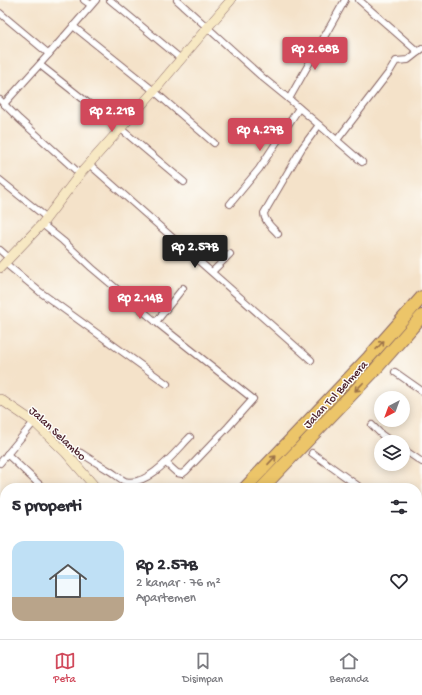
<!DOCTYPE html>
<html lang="id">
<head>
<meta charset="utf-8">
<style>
	body { margin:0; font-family:"Gochi Hand",sans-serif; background:#f7f7f7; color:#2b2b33; height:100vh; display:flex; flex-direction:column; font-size:15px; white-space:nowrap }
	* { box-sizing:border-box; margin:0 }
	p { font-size:13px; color:#7c7c81 }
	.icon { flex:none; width:22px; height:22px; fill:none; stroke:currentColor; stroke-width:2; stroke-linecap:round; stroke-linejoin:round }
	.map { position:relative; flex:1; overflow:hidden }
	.side { position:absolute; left:0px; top:483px; width:422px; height:156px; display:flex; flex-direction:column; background:#fff; border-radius:16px 16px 0 0; box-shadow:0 2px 10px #0003 }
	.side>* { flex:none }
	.needle { width:26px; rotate:221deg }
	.fabs { position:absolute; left:374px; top:391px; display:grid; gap:8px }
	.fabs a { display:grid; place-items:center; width:36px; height:36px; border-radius:50%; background:#fff; box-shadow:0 2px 10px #0003; font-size:20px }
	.price { position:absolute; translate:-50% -34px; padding:0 9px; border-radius:4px; background:#d1495b; color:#fff; font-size:13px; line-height:26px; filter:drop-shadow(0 1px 2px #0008) }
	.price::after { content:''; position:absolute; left:50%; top:24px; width:12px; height:9px; margin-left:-6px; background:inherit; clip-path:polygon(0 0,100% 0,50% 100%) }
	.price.on { background:#222; color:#fff }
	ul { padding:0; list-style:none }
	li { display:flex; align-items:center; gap:12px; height:100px; padding:0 12px }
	li span { display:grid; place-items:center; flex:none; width:112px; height:80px; border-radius:12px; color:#555 }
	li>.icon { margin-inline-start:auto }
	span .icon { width:48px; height:48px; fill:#fffc; stroke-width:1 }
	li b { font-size:17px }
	h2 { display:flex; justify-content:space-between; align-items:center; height:48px; padding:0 12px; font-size:17px }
	.tabs { display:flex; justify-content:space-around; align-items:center; height:56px; border-top:1px solid #e1e1e2; background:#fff; font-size:11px; color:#7c7c81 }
	.tabs a { display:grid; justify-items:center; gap:2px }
	.tabs .on { color:#d1495b }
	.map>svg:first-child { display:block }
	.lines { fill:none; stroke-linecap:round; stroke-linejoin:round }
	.street-casing { stroke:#866362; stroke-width:8 }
	.secondary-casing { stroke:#866362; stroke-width:10 }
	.highway-casing { stroke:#866362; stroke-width:14 }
	.street { stroke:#fff; stroke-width:6 }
	.secondary { stroke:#f7e8c3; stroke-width:9 }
	.highway { stroke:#ecc569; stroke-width:12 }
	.oneway { stroke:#9b724a }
	.labels { text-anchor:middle; stroke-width:3; stroke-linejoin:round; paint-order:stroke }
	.street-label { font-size:12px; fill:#4a1f2b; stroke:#fdfcf7 }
</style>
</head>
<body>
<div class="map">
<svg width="422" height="639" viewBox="0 0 422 639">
	<rect width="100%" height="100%" fill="#fdfcf7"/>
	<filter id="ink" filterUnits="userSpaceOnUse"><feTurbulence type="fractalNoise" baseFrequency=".025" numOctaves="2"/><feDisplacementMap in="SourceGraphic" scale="8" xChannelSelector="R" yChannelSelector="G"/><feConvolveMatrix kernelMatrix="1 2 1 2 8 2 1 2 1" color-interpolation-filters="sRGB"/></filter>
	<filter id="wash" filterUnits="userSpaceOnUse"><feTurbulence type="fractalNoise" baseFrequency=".012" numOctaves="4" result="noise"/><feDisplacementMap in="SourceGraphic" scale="16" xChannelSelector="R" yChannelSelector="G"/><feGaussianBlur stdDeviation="0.9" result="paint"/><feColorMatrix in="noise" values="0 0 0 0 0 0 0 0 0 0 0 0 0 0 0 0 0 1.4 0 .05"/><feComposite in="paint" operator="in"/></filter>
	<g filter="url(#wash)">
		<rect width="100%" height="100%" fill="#f4e2c9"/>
	</g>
	<g filter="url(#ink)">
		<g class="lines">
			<g class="street-casing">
				<g id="street">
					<polyline points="84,0 91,5"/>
					<polyline points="110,0 181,59"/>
					<polyline points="177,0 262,77 289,99 362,162"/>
					<polyline points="359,0 418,52"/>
					<polyline points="0,13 49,54"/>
					<polyline points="73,26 154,91 214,143"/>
					<polyline points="40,65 121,129 184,182"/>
					<polyline points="289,99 345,0"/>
					<polyline points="0,100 19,119 80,174"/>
					<polyline points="4,104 49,54 96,0"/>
					<polyline points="337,140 390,71 396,61 408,60 422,49"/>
					<polyline points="89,164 311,360"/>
					<polyline points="0,180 47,218"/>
					<polyline points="230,204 259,169 299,108"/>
					<polyline points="42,224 63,241 92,268 156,322 253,399 228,427 186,471 182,474 177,473 166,463"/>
					<path d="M278 234C273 228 264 222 264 213L302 148 319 125"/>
					<polyline points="0,250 9,258"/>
					<polyline points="5,263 40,292 167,384"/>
					<polyline points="212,272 230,254"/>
					<polyline points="156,322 183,288"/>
					<polyline points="395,372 422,391"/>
					<polyline points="372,425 382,435 392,442"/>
					<polyline points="403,449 422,462"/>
					<path d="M66 453 77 452 81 453C90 459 100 465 110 471 115 474 120 479 125 481 148 488 176 451 190 437"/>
					<polyline points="312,453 361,488"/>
					<polyline points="7,454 43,488"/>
					<polyline points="0,463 34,422"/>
					<polyline points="417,529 422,532"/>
					<polyline points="417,544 422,538"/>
					<polyline points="417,602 422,605"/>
					<polyline points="208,634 213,639"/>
					<polyline points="360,634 366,639"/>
					<polyline points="341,639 343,634"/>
				</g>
			</g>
			<g class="secondary-casing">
				<g id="secondary">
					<polyline points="0,268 42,224 80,174 154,91 207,28 231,0"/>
					<polyline points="0,399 34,422 66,453 96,488"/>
					<polyline points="322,634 331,639"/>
				</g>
			</g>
			<g class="highway-casing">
				<g id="highway">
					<polyline points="245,488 369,357 422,297"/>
					<polyline points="262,488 374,371 422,316"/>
					<polyline points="101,639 105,634"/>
					<polyline points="116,639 121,634"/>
				</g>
			</g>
			<use href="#street" class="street"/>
			<use href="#secondary" class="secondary"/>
			<use href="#highway" class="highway"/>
		</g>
		<defs><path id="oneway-shaft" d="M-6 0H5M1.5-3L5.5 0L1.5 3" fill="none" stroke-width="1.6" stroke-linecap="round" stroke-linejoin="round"/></defs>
		<g class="oneway">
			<use href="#oneway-shaft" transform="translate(380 345) rotate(-48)"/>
			<use href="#oneway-shaft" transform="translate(359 387) rotate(134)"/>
			<use href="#oneway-shaft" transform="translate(272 460) rotate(-47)"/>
		</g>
	</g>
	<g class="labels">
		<g class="street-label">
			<text transform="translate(335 394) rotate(-47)" y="4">Jalan Tol Belmera</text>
			<text transform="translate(58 433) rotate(43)" y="4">Jalan Selambo</text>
		</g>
	</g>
</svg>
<div class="fabs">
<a><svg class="needle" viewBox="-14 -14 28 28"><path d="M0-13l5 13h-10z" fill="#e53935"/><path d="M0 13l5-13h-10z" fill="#7c7c81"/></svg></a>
<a><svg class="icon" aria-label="layers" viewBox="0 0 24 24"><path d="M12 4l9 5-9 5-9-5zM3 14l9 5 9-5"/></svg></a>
</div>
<b class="price" style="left:315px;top:71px">Rp 2.68B</b>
<b class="price" style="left:112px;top:133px">Rp 2.21B</b>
<b class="price" style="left:260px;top:152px">Rp 4.27B</b>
<b class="price on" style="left:195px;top:269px">Rp 2.57B</b>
<b class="price" style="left:140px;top:320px">Rp 2.14B</b>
<section class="side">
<h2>5 properti<svg class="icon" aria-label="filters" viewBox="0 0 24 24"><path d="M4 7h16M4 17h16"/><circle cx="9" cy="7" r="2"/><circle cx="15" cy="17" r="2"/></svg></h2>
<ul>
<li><span style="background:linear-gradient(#bfe0f5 70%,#b9a48a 0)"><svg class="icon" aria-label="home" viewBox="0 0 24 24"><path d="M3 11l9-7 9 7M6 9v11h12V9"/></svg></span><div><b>Rp 2.57B</b><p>2 kamar · 76 m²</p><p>Apartemen</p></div><svg class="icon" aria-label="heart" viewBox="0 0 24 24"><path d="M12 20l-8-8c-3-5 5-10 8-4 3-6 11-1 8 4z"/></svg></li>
</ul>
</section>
</div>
<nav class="tabs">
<a class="on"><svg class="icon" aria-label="map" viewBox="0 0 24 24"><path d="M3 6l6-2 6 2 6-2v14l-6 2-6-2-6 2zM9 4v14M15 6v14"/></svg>Peta</a>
<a><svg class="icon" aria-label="saved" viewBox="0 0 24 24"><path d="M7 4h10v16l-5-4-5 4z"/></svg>Disimpan</a>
<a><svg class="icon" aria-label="home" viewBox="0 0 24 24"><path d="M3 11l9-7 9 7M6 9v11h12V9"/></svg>Beranda</a>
</nav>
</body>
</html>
